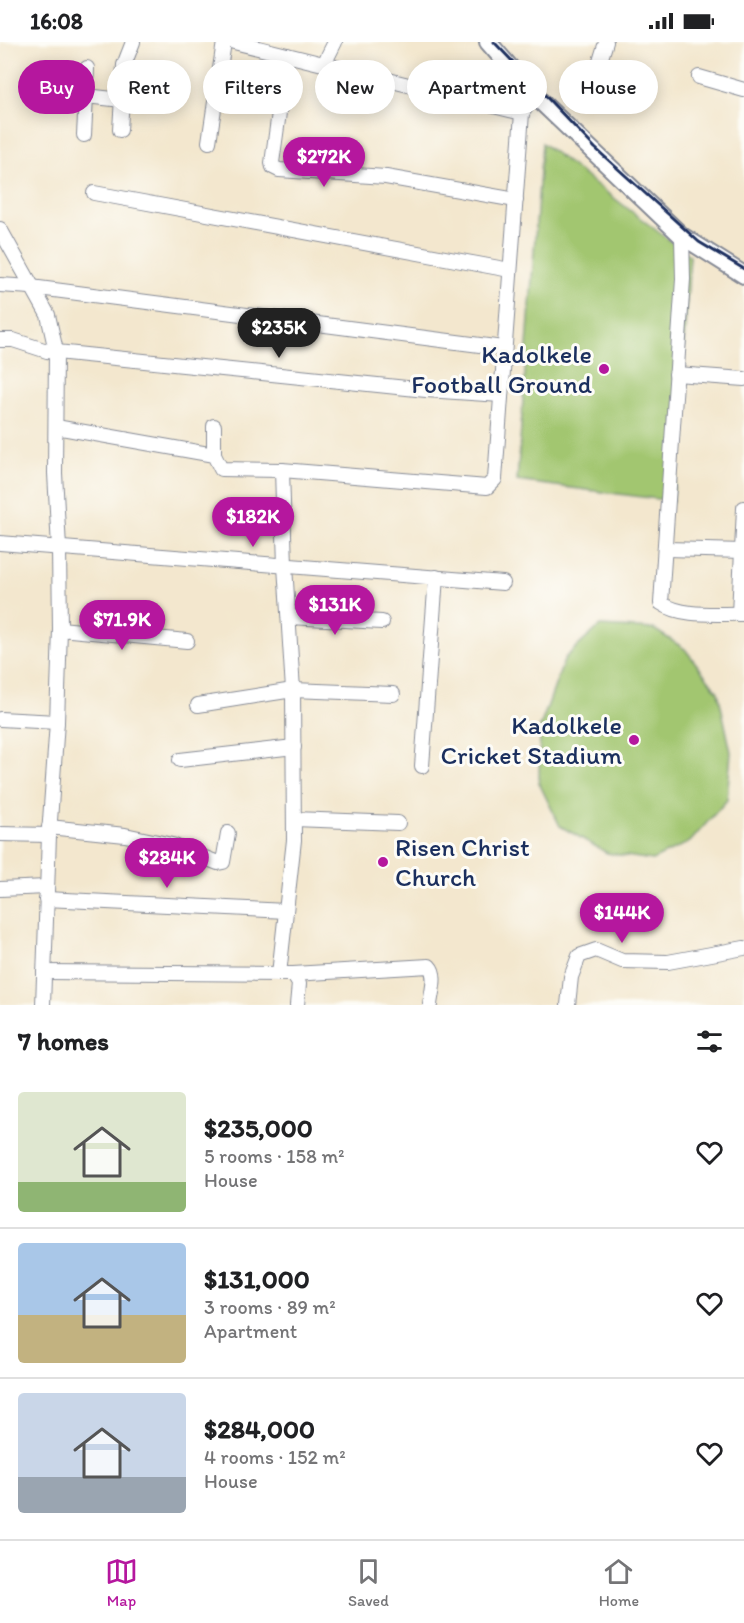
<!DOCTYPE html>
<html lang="en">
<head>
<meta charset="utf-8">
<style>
	body { margin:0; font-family:Itim,sans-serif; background:#f2f2f2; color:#202124; height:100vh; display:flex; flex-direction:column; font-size:22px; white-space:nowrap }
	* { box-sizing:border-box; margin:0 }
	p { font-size:20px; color:#757577 }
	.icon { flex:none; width:33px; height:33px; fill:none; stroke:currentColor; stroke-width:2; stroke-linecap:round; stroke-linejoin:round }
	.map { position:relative; height:963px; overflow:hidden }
	.details { display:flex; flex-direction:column; background:#fff; flex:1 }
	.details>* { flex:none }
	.top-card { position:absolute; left:18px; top:18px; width:708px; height:54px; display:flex; gap:12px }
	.price { position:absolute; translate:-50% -51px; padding:0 14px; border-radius:21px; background:#b5179e; color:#fff; font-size:20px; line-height:39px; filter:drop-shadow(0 2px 3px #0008) }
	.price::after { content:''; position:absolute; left:50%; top:36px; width:18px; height:14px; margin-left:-9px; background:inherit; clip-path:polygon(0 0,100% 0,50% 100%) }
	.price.active { background:#222; color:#fff }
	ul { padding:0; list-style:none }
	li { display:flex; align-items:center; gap:18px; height:150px; padding:0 18px }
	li+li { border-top:2px solid #e0e0e0 }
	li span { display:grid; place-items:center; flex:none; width:168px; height:120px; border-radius:6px; color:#555 }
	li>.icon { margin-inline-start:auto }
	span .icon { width:72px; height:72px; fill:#fffc; stroke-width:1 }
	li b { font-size:26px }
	h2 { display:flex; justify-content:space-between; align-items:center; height:72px; padding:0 18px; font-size:26px }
	.tag { padding:0 21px; border-radius:27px; background:#fff; box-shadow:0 3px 15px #0003; font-size:21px; line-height:54px }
	.tag.active { background:#b5179e; color:#fff }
	.status { display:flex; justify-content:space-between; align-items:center; height:42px; padding:0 30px; background:#fff; direction:ltr }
	.status svg { height:16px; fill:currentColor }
	.menu { display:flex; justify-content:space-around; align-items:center; height:84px; border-top:2px solid #e0e0e0; background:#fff; font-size:16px; color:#757577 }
	.menu a { display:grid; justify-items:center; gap:3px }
	.menu .active { color:#b5179e }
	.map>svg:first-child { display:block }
	.pitch { fill:#a2c670; stroke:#5e7a67; stroke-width:1.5 }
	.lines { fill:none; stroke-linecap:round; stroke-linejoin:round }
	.minor-casing { stroke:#878b96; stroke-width:16 }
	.major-casing { stroke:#878b96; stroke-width:20 }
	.minor { stroke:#fff; stroke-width:14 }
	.major { stroke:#fff; stroke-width:16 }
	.rail { stroke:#1b2f5e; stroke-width:3 }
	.poi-dot { fill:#b5179e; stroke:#fdfcf7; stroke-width:2 }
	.labels { text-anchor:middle; stroke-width:6; stroke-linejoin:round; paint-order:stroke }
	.poi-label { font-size:26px; fill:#1b2f5e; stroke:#fdfcf7; text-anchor:end }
</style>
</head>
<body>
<div class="status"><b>16:08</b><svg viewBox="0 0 49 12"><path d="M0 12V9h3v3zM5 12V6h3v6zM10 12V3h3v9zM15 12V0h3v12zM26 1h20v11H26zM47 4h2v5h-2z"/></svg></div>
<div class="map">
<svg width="744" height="963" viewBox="0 0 744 963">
	<rect width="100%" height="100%" fill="#fdfcf7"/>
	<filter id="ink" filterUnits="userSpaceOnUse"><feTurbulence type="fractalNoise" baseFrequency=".0167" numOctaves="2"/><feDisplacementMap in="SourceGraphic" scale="12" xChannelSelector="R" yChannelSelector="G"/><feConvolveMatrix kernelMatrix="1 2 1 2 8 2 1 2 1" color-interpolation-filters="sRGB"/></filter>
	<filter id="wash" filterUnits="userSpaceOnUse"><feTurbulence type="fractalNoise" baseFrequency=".008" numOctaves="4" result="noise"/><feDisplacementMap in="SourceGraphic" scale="24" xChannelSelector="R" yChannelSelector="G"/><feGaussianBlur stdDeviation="1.35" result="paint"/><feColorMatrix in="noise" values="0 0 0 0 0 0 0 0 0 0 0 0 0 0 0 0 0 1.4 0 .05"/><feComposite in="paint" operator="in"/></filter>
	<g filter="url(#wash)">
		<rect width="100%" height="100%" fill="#f3e7ce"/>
		<g class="pitch">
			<polygon points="542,101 690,214 673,459 517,439"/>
			<polygon points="600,584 654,587 685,607 718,650 731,710 727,758 690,800 652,818 607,811 560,784 539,741 540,685 565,616"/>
		</g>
	</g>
	<g filter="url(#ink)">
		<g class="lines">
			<g class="minor-casing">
				<g id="minor">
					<polyline points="234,0 522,71"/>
					<polyline points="287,13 272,121 273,125 279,128 386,135 516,158"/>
					<polyline points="324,22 335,0"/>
					<polyline points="597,29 606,0"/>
					<polyline points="699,35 744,48"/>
					<polyline points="86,54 87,26"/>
					<polyline points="120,88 124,23 133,0"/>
					<polyline points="84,93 86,54 122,58"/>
					<polyline points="209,100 224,0"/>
					<polyline points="94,151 510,228"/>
					<polyline points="0,187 48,273 56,309 55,431 59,506 60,587 57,680 49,793 43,963"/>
					<path d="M682 194 683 237 661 561C683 576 718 571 744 572"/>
					<polyline points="0,243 31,245 503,306"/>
					<polyline points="0,298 13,298 47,309 426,348 501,353"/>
					<polyline points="676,332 744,337"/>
					<polyline points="214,384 214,413"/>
					<polyline points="56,385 214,413 221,427 282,428 487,445 495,437 522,71 534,53"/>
					<polyline points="0,501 503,541"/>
					<polyline points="666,507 744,509"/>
					<polyline points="739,572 744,466"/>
					<polyline points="289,575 382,580"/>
					<polyline points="60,587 187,599"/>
					<polyline points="198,663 293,648 393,652"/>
					<polyline points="0,677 57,680"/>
					<polyline points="180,718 294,705"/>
					<polyline points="422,724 436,535"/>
					<polyline points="294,777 398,781"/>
					<polyline points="49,785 125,793 172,803 218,821 223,820 228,791"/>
					<polyline points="0,792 49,793"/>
					<polyline points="0,847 47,845"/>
					<polyline points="46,857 286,869"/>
					<path d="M44 930 293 932 429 924C438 933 431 951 430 963"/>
					<polyline points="279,932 294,798 293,648 285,524 282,428"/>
					<polyline points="293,932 299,942 297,963"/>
					<polyline points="568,963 571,935 579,914 596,908 622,919 668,920 744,906"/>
				</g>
			</g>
			<g class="major-casing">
				<polyline id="major" points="488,0 534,53 682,194 744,233"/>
			</g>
			<use href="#minor" class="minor"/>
			<use href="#major" class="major"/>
			<polyline class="rail" points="494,0 595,106 699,200 744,227"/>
		</g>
	</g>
	<g class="poi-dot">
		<circle cx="604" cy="327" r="6"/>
		<circle cx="634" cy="698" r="6"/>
		<circle cx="383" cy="820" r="6"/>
	</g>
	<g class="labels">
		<g class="poi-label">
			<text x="592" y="321">Kadolkele<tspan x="592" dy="30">Football Ground</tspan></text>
			<text x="622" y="692">Kadolkele<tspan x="622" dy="30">Cricket Stadium</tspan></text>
			<text x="395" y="814" text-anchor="start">Risen Christ<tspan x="395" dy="30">Church</tspan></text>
		</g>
	</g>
</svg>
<b class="price" style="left:324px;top:146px">$272K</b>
<b class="price active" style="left:279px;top:317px">$235K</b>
<b class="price" style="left:253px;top:506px">$182K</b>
<b class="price" style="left:335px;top:594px">$131K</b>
<b class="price" style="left:122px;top:609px">$71.9K</b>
<b class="price" style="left:167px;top:847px">$284K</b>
<b class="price" style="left:622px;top:902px">$144K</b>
<div class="top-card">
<a class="tag active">Buy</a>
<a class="tag">Rent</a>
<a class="tag">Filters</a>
<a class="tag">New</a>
<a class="tag">Apartment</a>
<a class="tag">House</a>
</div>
</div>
<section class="details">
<h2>7 homes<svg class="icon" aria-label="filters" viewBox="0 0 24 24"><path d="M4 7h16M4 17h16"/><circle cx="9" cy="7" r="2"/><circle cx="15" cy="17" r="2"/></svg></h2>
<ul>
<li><span style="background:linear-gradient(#dfe7d0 75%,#8fb573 0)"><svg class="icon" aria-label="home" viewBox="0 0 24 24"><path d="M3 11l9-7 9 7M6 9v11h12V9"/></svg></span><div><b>$235,000</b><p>5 rooms · 158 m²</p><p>House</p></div><svg class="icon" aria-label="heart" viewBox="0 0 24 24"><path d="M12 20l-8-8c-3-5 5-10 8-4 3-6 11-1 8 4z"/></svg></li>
<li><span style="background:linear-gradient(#a9c7e8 60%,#c2b280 0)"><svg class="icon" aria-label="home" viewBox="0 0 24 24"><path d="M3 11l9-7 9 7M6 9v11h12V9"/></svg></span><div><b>$131,000</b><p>3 rooms · 89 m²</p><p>Apartment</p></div><svg class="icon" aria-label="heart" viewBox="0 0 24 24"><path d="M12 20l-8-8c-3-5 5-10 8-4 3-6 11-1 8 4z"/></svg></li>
<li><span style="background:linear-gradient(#c9d6e8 70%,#9aa5b1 0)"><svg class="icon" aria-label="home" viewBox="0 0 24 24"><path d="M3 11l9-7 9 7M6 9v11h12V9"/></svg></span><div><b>$284,000</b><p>4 rooms · 152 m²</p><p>House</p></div><svg class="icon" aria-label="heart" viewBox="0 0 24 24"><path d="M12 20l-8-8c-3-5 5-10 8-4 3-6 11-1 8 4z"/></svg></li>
</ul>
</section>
<nav class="menu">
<a class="active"><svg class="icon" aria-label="map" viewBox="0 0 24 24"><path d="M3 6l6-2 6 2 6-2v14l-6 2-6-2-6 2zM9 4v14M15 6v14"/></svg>Map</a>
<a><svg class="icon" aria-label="saved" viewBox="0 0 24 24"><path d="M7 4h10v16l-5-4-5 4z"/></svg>Saved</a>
<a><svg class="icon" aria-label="home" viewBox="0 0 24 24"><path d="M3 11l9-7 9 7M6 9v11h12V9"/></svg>Home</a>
</nav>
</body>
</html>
